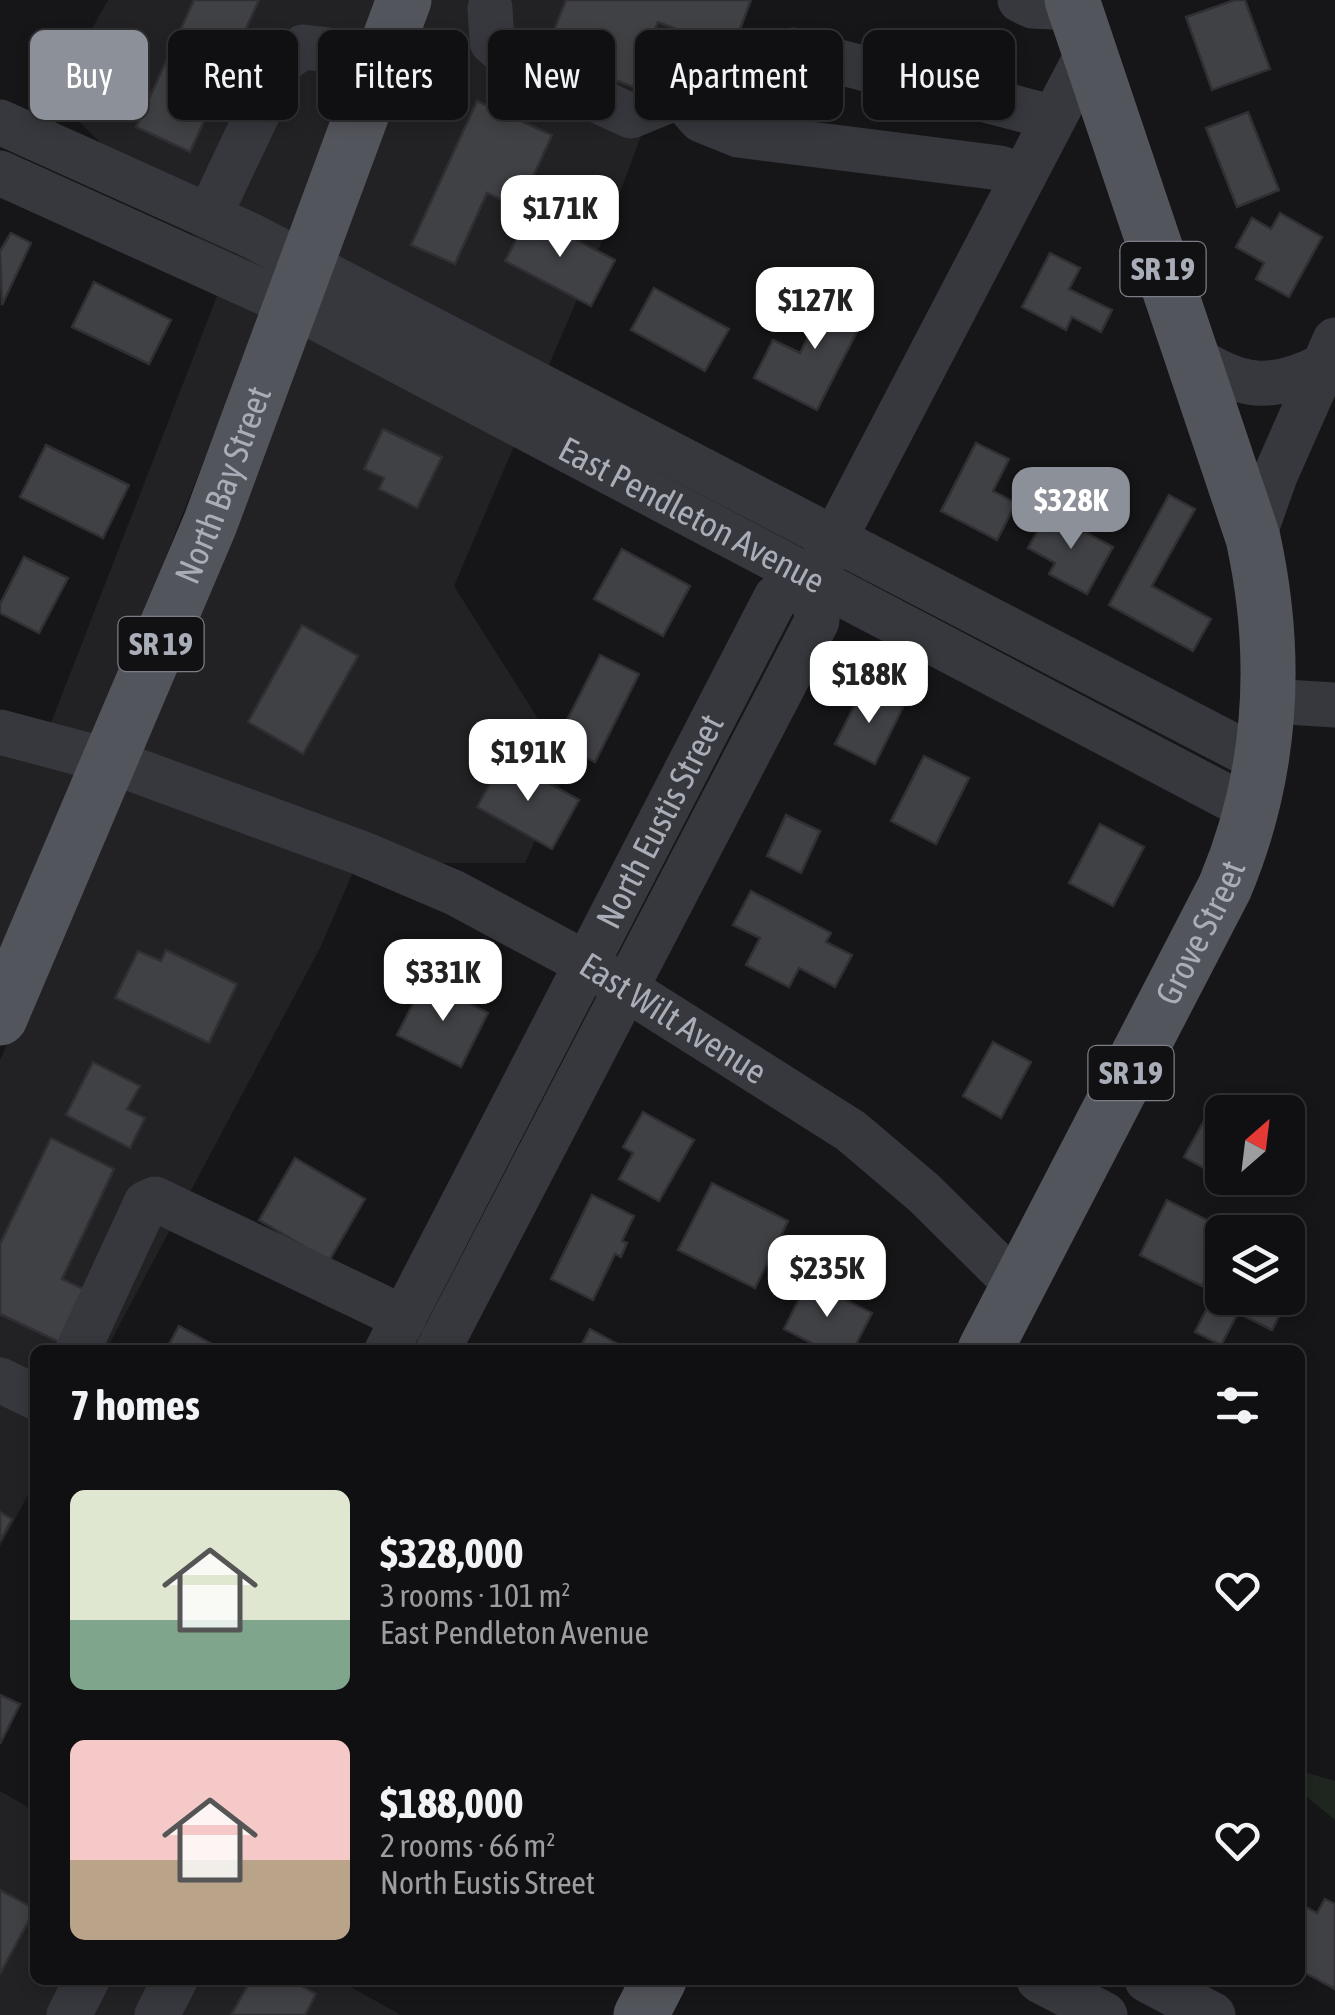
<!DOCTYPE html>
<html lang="en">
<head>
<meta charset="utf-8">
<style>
	body { margin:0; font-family:"Asap Condensed",sans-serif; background:#1e1e20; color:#f1f3f6; height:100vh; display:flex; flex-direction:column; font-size:38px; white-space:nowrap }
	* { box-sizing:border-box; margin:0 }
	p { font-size:32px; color:#9c9d9f }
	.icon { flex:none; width:55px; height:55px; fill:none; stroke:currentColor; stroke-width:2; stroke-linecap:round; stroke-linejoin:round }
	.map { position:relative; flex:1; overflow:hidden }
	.panel { position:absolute; left:30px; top:1345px; width:1275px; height:640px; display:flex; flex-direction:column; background:#101012; border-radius:15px; box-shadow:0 5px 15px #0003,0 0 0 2px #303032 }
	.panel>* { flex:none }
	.top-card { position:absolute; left:30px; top:30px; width:1275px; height:90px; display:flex; gap:20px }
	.needle { width:65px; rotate:28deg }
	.buttons { position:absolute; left:1205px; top:1095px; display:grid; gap:20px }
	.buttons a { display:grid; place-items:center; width:100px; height:100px; border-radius:15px; background:#101012; box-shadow:0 5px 15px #0003,0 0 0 2px #303032; font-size:50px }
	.price { position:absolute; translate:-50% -85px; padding:0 22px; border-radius:20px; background:#fff; color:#222; font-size:32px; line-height:65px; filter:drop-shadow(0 2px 5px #0008) }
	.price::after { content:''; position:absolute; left:50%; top:60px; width:30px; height:22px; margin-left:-15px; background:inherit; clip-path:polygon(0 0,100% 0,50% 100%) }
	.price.active { background:#8c9099; color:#fff }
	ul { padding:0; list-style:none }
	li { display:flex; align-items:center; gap:30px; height:250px; padding:0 40px }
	li span { display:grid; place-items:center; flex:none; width:280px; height:200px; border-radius:15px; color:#555 }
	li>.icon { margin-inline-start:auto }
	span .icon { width:120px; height:120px; fill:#fffc; stroke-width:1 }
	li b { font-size:42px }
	h2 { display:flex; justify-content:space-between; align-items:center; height:120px; padding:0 40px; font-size:42px }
	.tag { padding:0 35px; border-radius:15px; background:#101012; box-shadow:0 5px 15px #0003,0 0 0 2px #303032; font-size:35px; line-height:90px }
	.tag.active { background:#8c9099; color:#fff }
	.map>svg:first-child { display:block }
	.built { fill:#222225 }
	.green { fill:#1e261f }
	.building { fill:#404145; stroke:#303034; stroke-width:2.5 }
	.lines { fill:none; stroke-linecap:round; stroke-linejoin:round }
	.minor { stroke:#37383d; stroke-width:45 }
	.major { stroke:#53555c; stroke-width:55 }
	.labels { text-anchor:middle; stroke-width:10; stroke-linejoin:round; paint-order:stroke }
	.shield { fill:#111113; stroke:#7b7e86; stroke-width:2.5 }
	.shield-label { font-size:32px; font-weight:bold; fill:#a8adb8 }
	.street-label { font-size:35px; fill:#a8adb8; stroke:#111113 }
</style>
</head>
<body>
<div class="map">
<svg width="1335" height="2015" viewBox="0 0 1335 2015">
	<rect width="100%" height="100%" fill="#161618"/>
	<g class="built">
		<polygon points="108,0 386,0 0,976 0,728 42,746 228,268 54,97"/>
		<polygon points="422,0 727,0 657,93 600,246 454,586 568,766 525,863 357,863 320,948 106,1350 35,1350 35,1482 0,1547 0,1060 68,909"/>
		<polygon points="0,1791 35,1811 35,1980 338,1980 401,2015 0,2015"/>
	</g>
	<polygon class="green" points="1304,1772 1335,1781 1335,1820 1307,1797"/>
	<g class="building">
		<polygon points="194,0 259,0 190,152 136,127"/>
		<polygon points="566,0 751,0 732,50 658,22 633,87 545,53"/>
		<polygon points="1235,0 1245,0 1270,69 1212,90 1186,17"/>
		<polygon points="477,101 552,135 519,208 487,193 455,264 411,245"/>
		<polygon points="1248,112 1279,190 1237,207 1206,128"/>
		<polygon points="1280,213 1322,237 1289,297 1256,279 1264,263 1236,247 1252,218 1271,229"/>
		<polygon points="529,215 615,260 591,306 505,261"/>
		<polygon points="11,233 31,243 2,305 0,251"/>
		<polygon points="1050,253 1080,268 1069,289 1112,310 1101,332 1072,317 1066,330 1022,307"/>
		<polygon points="94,282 171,320 149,364 72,327"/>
		<polygon points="654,288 729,329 705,371 631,330"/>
		<polygon points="832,288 870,306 817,410 754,378 773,340 800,353"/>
		<polygon points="383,429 442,457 417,508 379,489 384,478 364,469"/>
		<polygon points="976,443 1009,459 993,491 1016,503 997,540 941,511"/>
		<polygon points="46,445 129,485 103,538 20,497"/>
		<polygon points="1169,495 1195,509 1152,586 1211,619 1193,651 1109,605"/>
		<polygon points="1048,512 1113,547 1087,594 1049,574 1055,563 1028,548"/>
		<polygon points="622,549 690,586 663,636 594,599"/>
		<polygon points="24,557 68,578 39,633 0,613 0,604"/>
		<polygon points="302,625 358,656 303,754 248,722"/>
		<polygon points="600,655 639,674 595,762 556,742"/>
		<polygon points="864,687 903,707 875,764 835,744"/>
		<polygon points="924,756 969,778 936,844 891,821"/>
		<polygon points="504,758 579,800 552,849 477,807"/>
		<polygon points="786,815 820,831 801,873 767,856"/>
		<polygon points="1100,824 1144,847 1113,906 1069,883"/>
		<polygon points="751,891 831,933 826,942 852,955 835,987 799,968 789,987 746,965 760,938 733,925"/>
		<polygon points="166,950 237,984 209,1043 115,998 138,951 161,961"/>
		<polygon points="425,980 488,1013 461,1067 397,1035"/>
		<polygon points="993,1042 1031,1062 1001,1118 963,1096"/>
		<polygon points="93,1062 140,1086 127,1109 145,1118 130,1148 66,1115"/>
		<polygon points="1210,1110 1222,1117 1222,1178 1252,1178 1245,1191 1184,1157"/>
		<polygon points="643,1112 694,1140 659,1201 619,1179 633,1153 623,1147"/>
		<polygon points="51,1138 114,1169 62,1279 100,1297 76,1350 0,1314 0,1244"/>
		<polygon points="295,1158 365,1199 329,1261 259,1220"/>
		<polygon points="712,1183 788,1221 755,1288 678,1250"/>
		<polygon points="592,1195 634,1216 622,1241 627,1243 621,1257 615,1254 593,1300 551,1279"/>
		<polygon points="1167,1200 1223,1228 1212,1249 1219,1253 1202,1286 1140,1255"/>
		<polygon points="1222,1279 1222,1298 1288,1298 1288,1282 1294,1286 1272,1330 1238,1313 1221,1345 1195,1332"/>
		<polygon points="808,1281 872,1313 853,1350 825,1350 784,1329"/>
		<polygon points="179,1326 223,1350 166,1350"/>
		<polygon points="590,1329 629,1350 579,1350"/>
		<polygon points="0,1512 12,1519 0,1541"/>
		<polygon points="0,1695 20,1704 0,1744"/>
		<polygon points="0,1890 35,1909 0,1974"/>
		<polygon points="1325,1899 1335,1904 1335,1989 1300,1970 1300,1904 1317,1913"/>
		<polygon points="251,1980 291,1980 316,1994 305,2015 231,2015"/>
	</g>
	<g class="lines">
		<g class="minor">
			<polyline points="1020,0 1032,6 1075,8"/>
			<polyline points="490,8 492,42 517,64 631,116 793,50 1054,118"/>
			<polyline points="680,96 701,120 738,135 1000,168 1024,176"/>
			<polyline points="0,122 250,235 1262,761"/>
			<path id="s1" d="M0 173 294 306 1252 810"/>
			<polyline points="209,216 283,60 303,47 346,52 380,68"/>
			<path d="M1193 357C1240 388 1270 392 1321 367"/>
			<polyline points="1253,538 1275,476 1335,340"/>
			<polyline points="1269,701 1335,705"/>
			<path id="s2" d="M0 732 113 762 361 853 455 893 587 964 851 1131 924 1193 1018 1286"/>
			<polyline points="78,1350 146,1203 155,1199 404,1318"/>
			<path id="s3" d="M387 1350 776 597 813 580"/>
			<polyline points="438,1350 817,621 813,580 1089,51"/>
			<polyline points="0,1380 35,1397"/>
			<polyline points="1039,1980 1105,2015"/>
			<polyline points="1147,1980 1213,2015"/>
			<polyline points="69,2015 87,1980"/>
			<polyline points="157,2015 175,1980"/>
		</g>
		<g class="major">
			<path id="s4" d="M0 1018 210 524 404 0"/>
			<path id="s5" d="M985 1350 1225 887C1272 775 1279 657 1253 538L1072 0"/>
			<polyline points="641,2015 659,1980"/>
		</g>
	</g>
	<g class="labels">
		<g class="shield">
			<rect x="1120.5" y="242" width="85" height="54" rx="8"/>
			<rect x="118.5" y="617" width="85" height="54" rx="8"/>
			<rect x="1088.5" y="1046" width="85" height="54" rx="8"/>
		</g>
		<g class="shield-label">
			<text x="1163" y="280">SR 19</text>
			<text x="161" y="655">SR 19</text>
			<text x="1131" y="1084">SR 19</text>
		</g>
		<g class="street-label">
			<text dy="12" stroke="none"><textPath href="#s4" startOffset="578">North Bay Street</textPath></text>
			<text dy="12" stroke="none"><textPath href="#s1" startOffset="772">East Pendleton Avenue</textPath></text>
			<text dy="12" stroke="none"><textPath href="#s3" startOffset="595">North Eustis Street</textPath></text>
			<text dy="12" stroke="none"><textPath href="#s5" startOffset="470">Grove Street</textPath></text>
			<text dy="12" stroke="none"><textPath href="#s2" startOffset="735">East Wilt Avenue</textPath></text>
		</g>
	</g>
</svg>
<div class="buttons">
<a><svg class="needle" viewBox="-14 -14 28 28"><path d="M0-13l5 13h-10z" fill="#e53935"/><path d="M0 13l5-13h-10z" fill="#9c9d9f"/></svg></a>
<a><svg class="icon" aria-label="layers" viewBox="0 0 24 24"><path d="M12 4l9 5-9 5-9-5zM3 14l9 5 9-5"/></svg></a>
</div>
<b class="price" style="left:560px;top:260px">$171K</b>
<b class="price" style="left:815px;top:352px">$127K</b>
<b class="price active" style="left:1071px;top:552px">$328K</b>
<b class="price" style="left:869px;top:726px">$188K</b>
<b class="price" style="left:528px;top:804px">$191K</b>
<b class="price" style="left:443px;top:1024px">$331K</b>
<b class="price" style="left:827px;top:1320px">$235K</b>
<div class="top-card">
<a class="tag active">Buy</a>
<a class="tag">Rent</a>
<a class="tag">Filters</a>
<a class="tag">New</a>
<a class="tag">Apartment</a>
<a class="tag">House</a>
</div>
<section class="panel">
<h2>7 homes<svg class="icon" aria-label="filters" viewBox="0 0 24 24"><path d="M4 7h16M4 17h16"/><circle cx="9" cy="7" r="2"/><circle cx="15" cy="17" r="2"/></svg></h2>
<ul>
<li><span style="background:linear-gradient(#dfe7d0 65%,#7fa58c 0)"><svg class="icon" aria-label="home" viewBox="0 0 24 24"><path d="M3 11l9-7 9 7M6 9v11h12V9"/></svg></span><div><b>$328,000</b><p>3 rooms · 101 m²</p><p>East Pendleton Avenue</p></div><svg class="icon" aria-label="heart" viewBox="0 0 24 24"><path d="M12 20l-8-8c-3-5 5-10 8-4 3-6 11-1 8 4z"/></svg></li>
<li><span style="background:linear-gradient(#f6c9c9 60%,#b9a48a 0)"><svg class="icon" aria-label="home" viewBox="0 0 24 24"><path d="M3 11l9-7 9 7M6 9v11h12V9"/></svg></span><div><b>$188,000</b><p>2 rooms · 66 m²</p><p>North Eustis Street</p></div><svg class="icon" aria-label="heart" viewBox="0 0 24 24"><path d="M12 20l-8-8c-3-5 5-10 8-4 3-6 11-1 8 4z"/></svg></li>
</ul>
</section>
</div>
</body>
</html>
